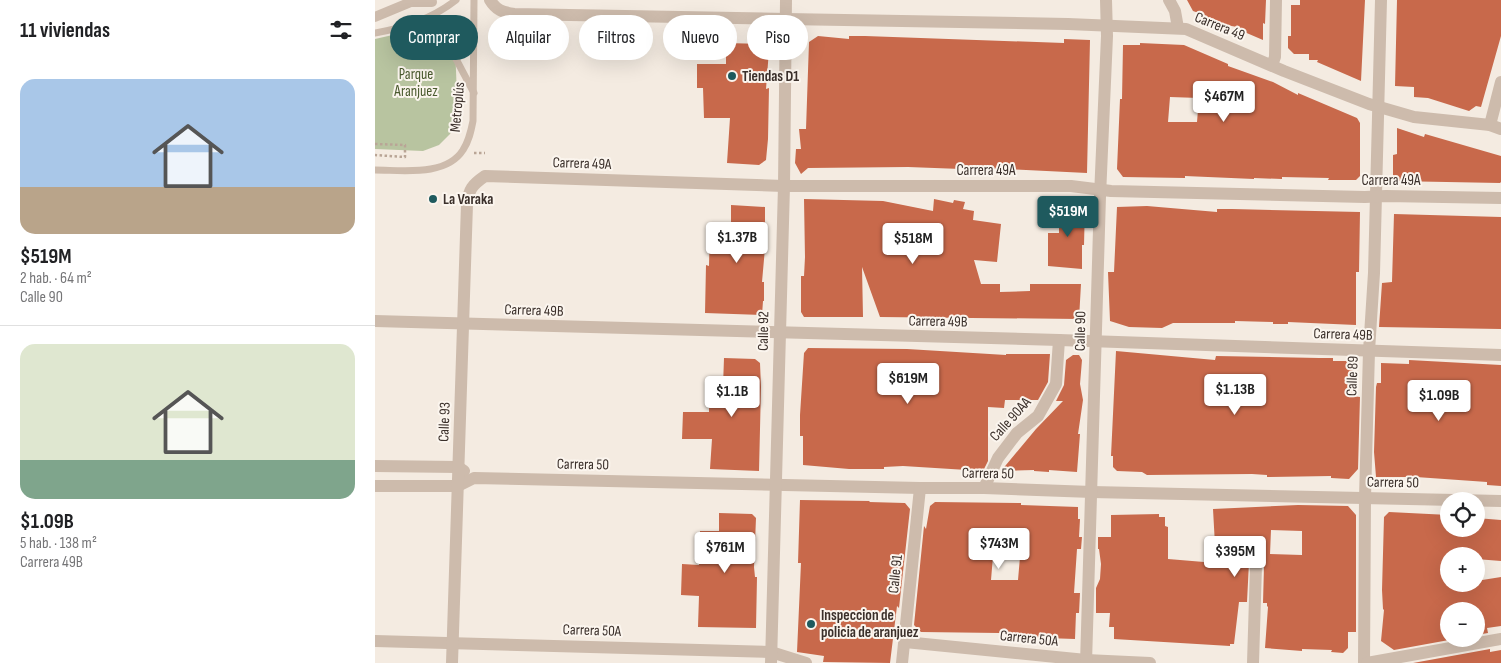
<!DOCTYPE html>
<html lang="es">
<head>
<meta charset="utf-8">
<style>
	body { margin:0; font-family:"Sofia Sans Condensed",sans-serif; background:#f2f2f2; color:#202124; height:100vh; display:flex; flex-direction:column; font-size:19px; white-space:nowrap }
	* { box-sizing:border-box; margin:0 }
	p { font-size:16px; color:#757577 }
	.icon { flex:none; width:28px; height:28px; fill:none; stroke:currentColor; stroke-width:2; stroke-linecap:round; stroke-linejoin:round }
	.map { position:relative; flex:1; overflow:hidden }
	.details { display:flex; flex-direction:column; background:#fff; width:375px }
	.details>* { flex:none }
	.top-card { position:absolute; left:15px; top:15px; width:475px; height:45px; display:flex; gap:10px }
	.tools { position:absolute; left:1065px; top:492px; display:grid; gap:10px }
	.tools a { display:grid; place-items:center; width:45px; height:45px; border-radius:50%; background:#fff; box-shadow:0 5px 20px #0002; font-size:25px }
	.price { position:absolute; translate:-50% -42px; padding:0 11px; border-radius:5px; background:#fff; color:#222; font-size:16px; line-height:32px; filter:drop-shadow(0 1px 2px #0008) }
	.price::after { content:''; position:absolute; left:50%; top:30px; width:15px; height:11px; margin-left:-8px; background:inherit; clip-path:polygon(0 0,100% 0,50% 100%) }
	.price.current { background:#1f5a5e; color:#fff }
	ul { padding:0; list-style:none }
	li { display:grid; align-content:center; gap:10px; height:265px; padding:0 20px }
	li+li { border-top:1px solid #e0e0e0 }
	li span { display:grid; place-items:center; height:155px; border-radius:15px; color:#555 }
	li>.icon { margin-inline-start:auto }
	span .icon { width:90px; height:90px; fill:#fffc; stroke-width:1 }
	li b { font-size:21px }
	h2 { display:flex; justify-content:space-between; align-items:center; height:60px; padding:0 20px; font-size:21px }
	.pill { padding:0 18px; border-radius:22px; background:#fff; box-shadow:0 5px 20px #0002; font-size:18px; line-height:45px }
	.pill.current { background:#1f5a5e; color:#fff }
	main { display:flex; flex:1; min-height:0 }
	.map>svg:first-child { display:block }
	.green { fill:#b8c4a0 }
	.building { fill:#c8694b; fill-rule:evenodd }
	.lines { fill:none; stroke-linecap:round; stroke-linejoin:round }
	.path { stroke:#b9a596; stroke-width:2.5; stroke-dasharray:2.5 2.5; stroke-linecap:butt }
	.service { stroke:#cdbbac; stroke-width:7 }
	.pedestrian { stroke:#cdbbac; stroke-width:10 }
	.minor { stroke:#cdbbac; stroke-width:12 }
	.tertiary { stroke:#cdbbac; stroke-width:12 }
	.poi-dot { fill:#1f5a5e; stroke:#fbf5ee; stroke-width:2 }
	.labels { text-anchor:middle; stroke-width:4; stroke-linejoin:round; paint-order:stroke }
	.street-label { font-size:15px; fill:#3b302b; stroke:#fbf5ee }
	.park-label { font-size:15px; fill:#4a5a2e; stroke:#fbf5ee }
	.poi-label { font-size:15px; font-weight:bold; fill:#3b302b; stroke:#fbf5ee; text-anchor:start }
</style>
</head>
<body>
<main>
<section class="details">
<h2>11 viviendas<svg class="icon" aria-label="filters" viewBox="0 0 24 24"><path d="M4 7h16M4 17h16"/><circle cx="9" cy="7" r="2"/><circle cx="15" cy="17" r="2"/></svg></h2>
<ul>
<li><span style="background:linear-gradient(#a9c7e8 70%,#b9a48a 0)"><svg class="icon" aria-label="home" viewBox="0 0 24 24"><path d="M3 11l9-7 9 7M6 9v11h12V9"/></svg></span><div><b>$519M</b><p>2 hab. · 64 m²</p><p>Calle 90</p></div></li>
<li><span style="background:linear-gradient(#dfe7d0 75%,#7fa58c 0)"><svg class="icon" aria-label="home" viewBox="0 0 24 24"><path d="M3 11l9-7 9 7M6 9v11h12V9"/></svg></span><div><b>$1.09B</b><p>5 hab. · 138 m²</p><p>Carrera 49B</p></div></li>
</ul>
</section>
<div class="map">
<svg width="1126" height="663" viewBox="0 0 1126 663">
	<rect width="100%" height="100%" fill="#f4ebe1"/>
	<polygon class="green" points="53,27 65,28 80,47 83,119 75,134 64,145 48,151 0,149 0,39"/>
	<g class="building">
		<polygon points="812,0 891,0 890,24 888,23 888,40 867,31 867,28 831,21 832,16 818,11"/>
		<polygon points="925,0 990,0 986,81 942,62 943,60 934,60 934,54 919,54 913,48 913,36 916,36 916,5 925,5"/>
		<polygon points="1022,0 1126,0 1126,36 1106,107 1101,106 1094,111 1053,98 1039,97 1039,87 1020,86"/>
		<polygon points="443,36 474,39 474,36 490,36 689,43 689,39 715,40 712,173 586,167 586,169 533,167 433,168 426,174 420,163 421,149 426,149 424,129 431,129 434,42"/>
		<polygon points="351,43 389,44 394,50 391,89 394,88 393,139 391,160 384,165 352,163 355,118 329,118 328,88 322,88 322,64 351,64"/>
		<path d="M765 43 809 45 853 64V66L898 82 923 95V93L982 118 985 123V176L981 180H953L954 178 907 177V179L879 178V179L810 176V178L748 177 742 169 745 99H747L748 45H765ZM795 97 824 98 822 122H793Z"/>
		<polygon points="1022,128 1049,137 1050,134 1126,156 1126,182 1125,183 1018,181 1018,155 1022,154"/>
		<polygon points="429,199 508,201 558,211 559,199 578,203 579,200 590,202 588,209 599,211 598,220 626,224 622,262 599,260 606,284 625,284 625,292 655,291 655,284 706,284 704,319 505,317 487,267 488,317 429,317 426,312 426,276 429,276 430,257"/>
		<polygon points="356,205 390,207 390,248 387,282 389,282 389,301 388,301 387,315 330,313 331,265 334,266 335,224 356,225"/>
		<polygon points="684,205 710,205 709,245 707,245 707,269 673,266 673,233 684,233"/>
		<polygon points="772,206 842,212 842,209 857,209 985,212 984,272 981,272 981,325 913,322 913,324 898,324 898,322 860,321 860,323 798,323 787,328 754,327 735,321 733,272 739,272 742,207"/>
		<polygon points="1019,214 1126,217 1126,329 1004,327 1007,283 1017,282"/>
		<polygon points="433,348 532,349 631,355 631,354 675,354 673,382 663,400 630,400 629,408 613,407 613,461 608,471 528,466 509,467 509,469 474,469 428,465 428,436 425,436 425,415 429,353"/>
		<polygon points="741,351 840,360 841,356 944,358 958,358 958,361 974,361 978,365 977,396 985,397 983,469 974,479 956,478 956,476 892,477 892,475 877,474 772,475 767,472 742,471 738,467 738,456 736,456"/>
		<polygon points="698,355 704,355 707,360 705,384 708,400 703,434 705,434 702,472 674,470 674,472 659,471 659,470 626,471 661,429 688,401 681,401 689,385 691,360"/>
		<polygon points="349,358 380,359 385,363 386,387 384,471 335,469 337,439 307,439 308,412 334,412 334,397 345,398 345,386 348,386"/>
		<polygon points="1034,360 1126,365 1126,486 1112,485 1112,482 1041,477 1001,477 999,452 1001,387 1002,383 1006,383 1006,363 1034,364"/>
		<polygon points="425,500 495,501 494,502 530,503 535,509 524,608 522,606 515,663 448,662 449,656 422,652 426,563 423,563"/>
		<path d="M560 502 646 503V505L703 507V519H705L704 537H707L706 549H702L699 593H705L704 613H701L700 639 642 637V634L624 633 546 632 539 625 549 526 551 529 555 506ZM618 556 645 557 643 580H616Z"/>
		<path d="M923 505 973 506 981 515V632H973V648L968 653 956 652 957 650 927 649V651L890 648 893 607 892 606V603H888L889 566 886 559 882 558 878 559 874 562 872 602H864L859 644H855V646L739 639V627H734L735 613H721V588L725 579 726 564 724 549H723V537H736V515L784 514V517H790V526L793 527V559L841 563 838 509ZM896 530 927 531V555L895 554Z"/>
		<polygon points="1014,512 1074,515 1074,529 1101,529 1101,518 1126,520 1126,561 1101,559 1101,556 1074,556 1074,584 1101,584 1101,581 1126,577 1126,626 1112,628 1113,633 1101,635 1101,611 1074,611 1074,640 1019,650 1006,641 1009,610 1008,609 1007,590 1009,517"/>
		<polygon points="344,513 377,514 381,518 379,567 380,577 382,577 381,628 323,627 324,596 306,595 307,564 324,565 325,531 344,531"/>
		<polygon points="1115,649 1115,652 1126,650 1126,663 1038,663"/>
	</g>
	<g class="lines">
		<g class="path">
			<polyline points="0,144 30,145 30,157 0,155"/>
			<polyline points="99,153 110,153"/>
		</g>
		<g class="service">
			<polyline points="50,19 59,29 81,59 99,93"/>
			<path d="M0 33C29 28 57 19 81 0"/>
			<path d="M0 170C27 170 71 177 88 150 94 141 96 131 98 121L99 0"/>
		</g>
		<polyline class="pedestrian" points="0,17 36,2 57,2"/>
		<g class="minor">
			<path d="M115 0C121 10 127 12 139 14L411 19"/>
			<polyline points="794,0 800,11 803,28"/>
			<polyline points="897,65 900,57 901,0"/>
			<polyline points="1115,125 1126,82"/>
			<polyline points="0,321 684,340 1126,355"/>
			<polyline points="0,466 83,467 89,471"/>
			<polyline points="0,486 83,486 99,478 545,488 609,488 717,492 1126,501"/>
			<polyline points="609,488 623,458 642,433 663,416 681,384 684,340"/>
			<polyline points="0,641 396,652 431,663"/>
			<polyline points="530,642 711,660 775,663"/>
			<path d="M77 663 92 204C94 189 97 185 110 176L409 186"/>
			<polyline points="527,663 545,488"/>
			<polyline points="711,663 725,196 732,36 731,0"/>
			<polyline points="878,663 881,566"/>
			<polyline points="989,663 990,498 994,351 999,273 1006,0"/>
			<polyline points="992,663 1126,639"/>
		</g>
		<g class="tertiary">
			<polyline points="411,19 693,24 811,29 909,71 994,104 1039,117 1115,125 1126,129"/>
			<polyline points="409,186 696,186 736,191 990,197 1011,196 1126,198"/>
			<polyline points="396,663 409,186 411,0"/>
		</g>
	</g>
	<g class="poi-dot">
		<circle cx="357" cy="76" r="5"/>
		<circle cx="58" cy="199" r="5"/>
		<circle cx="436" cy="624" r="5"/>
	</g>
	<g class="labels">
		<g class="street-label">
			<text transform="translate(845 26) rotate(22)" y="5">Carrera 49</text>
			<text transform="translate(82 107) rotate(-85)" y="5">Metroplús</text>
			<text transform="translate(207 163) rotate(2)" y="5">Carrera 49A</text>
			<text x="611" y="175">Carrera 49A</text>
			<text x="1016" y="185">Carrera 49A</text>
			<text transform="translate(159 310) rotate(2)" y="5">Carrera 49B</text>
			<text transform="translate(563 321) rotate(1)" y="5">Carrera 49B</text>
			<text transform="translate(388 331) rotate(-89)" y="5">Calle 92</text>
			<text transform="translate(705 331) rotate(-89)" y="5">Calle 90</text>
			<text transform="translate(968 334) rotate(2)" y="5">Carrera 49B</text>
			<text transform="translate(977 376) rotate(-88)" y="5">Calle 89</text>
			<text transform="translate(635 419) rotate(-48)" y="5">Calle 90AA</text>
			<text transform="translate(69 422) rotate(-88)" y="5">Calle 93</text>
			<text transform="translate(208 464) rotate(1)" y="5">Carrera 50</text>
			<text transform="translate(613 473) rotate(1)" y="5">Carrera 50</text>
			<text transform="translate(1018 482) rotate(1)" y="5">Carrera 50</text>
			<text transform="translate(520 574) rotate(-84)" y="5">Calle 91</text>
			<text transform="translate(217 630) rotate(2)" y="5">Carrera 50A</text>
			<text transform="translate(654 638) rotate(6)" y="5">Carrera 50A</text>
		</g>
		<g class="park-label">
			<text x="41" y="79">Parque<tspan x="41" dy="17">Aranjuez</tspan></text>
		</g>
		<g class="poi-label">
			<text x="367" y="81">Tiendas D1</text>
			<text x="68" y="204">La Varaka</text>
			<text x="446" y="620">Inspeccion de<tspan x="446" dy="17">policia de aranjuez</tspan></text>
		</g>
	</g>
</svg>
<div class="tools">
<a><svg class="icon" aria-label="locate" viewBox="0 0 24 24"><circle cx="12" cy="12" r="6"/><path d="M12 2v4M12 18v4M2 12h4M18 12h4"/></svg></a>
<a>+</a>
<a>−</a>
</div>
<b class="price" style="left:849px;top:123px">$467M</b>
<b class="price current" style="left:693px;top:238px">$519M</b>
<b class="price" style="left:362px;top:264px">$1.37B</b>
<b class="price" style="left:538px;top:265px">$518M</b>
<b class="price" style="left:533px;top:405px">$619M</b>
<b class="price" style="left:860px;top:416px">$1.13B</b>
<b class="price" style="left:357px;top:418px">$1.1B</b>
<b class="price" style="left:1064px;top:422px">$1.09B</b>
<b class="price" style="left:624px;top:570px">$743M</b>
<b class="price" style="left:350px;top:574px">$761M</b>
<b class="price" style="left:860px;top:578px">$395M</b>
<div class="top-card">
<a class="pill current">Comprar</a>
<a class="pill">Alquilar</a>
<a class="pill">Filtros</a>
<a class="pill">Nuevo</a>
<a class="pill">Piso</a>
</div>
</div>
</main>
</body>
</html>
